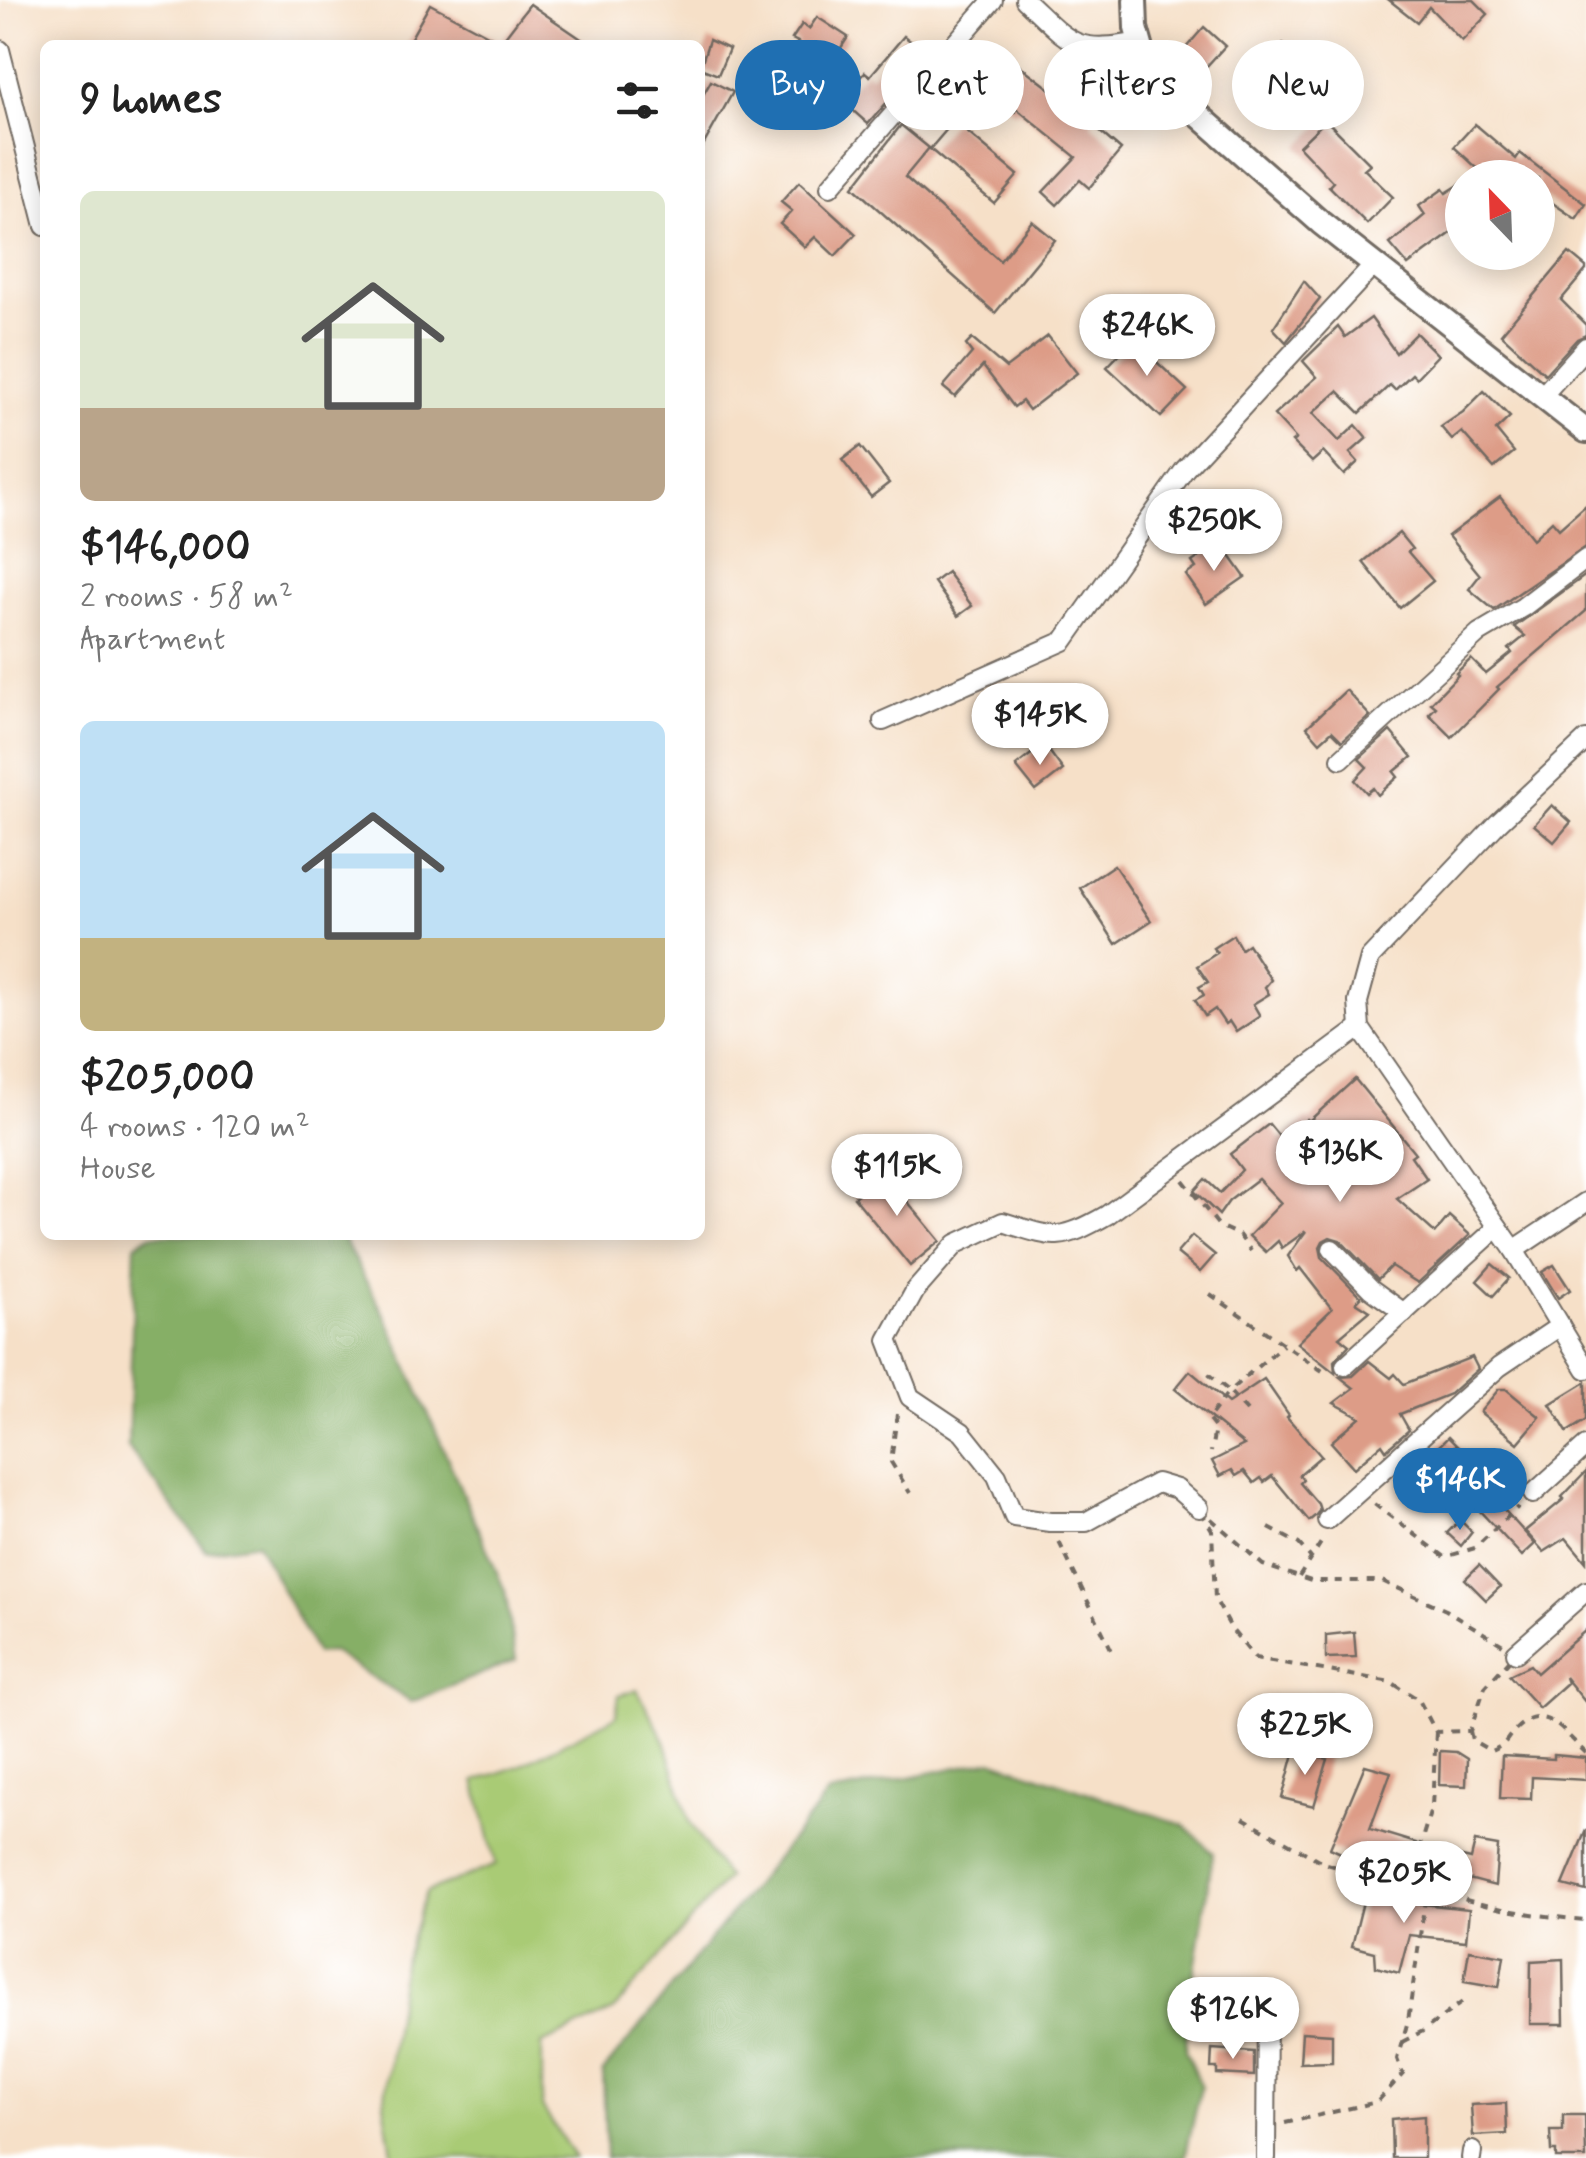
<!DOCTYPE html>
<html lang="en">
<head>
<meta charset="utf-8">
<style>
	body { margin:0; font-family:Mynerve,sans-serif; background:#f2f2f2; color:#222; height:100vh; display:flex; flex-direction:column; font-size:38px; white-space:nowrap }
	* { box-sizing:border-box; margin:0 }
	p { font-size:32px; color:#767676 }
	.icon { flex:none; width:55px; height:55px; fill:none; stroke:currentColor; stroke-width:2; stroke-linecap:round; stroke-linejoin:round }
	.map { position:relative; flex:1; overflow:hidden }
	.panel { position:absolute; left:40px; top:40px; width:665px; height:1200px; display:flex; flex-direction:column; background:#fff; border-radius:15px; box-shadow:0 5px 25px #0003 }
	.panel>* { flex:none }
	.guide { position:absolute; left:735px; top:40px; width:700px; height:90px; display:flex; gap:20px }
	.needle { width:65px; rotate:337deg }
	.controls { position:absolute; left:1445px; top:160px; display:grid; gap:20px }
	.controls a { display:grid; place-items:center; width:110px; height:110px; border-radius:50%; background:#fff; box-shadow:0 5px 25px #0003; font-size:50px }
	.price { position:absolute; translate:-50% -85px; padding:0 22px; border-radius:35px; background:#fff; color:#222; font-size:32px; line-height:65px; filter:drop-shadow(0 2px 5px #0008) }
	.price::after { content:''; position:absolute; left:50%; top:60px; width:30px; height:22px; margin-left:-15px; background:inherit; clip-path:polygon(0 0,100% 0,50% 100%) }
	.price.on { background:#1f6fb2; color:#fff }
	ul { padding:0; list-style:none }
	li { display:grid; align-content:center; gap:20px; height:530px; padding:0 40px }
	li span { display:grid; place-items:center; height:310px; border-radius:15px; color:#555 }
	li>.icon { margin-inline-start:auto }
	span .icon { width:180px; height:180px; fill:#fffc; stroke-width:1 }
	li b { font-size:42px }
	h2 { display:flex; justify-content:space-between; align-items:center; height:120px; padding:0 40px; font-size:42px }
	.tag { padding:0 35px; border-radius:45px; background:#fff; box-shadow:0 5px 25px #0003; font-size:35px; line-height:90px }
	.tag.on { background:#1f6fb2; color:#fff }
	.map>svg:first-child { display:block }
	.green { fill:#a9cb74; stroke:#6a7b50; stroke-width:2.5 }
	.forest { fill:#86af66; stroke:#586d48; stroke-width:2.5 }
	.building { fill:#dd9c87 }
	.lines { fill:none; stroke-linecap:round; stroke-linejoin:round }
	.minor-casing { stroke:#726a62; stroke-width:22 }
	.tertiary-casing { stroke:#726a62; stroke-width:28 }
	.path { stroke:#726a62; stroke-width:4; stroke-dasharray:8 8; stroke-linecap:butt }
	.minor { stroke:#fff; stroke-width:18 }
	.tertiary { stroke:#fff; stroke-width:22 }
</style>
</head>
<body>
<div class="map">
<svg width="1586" height="2158" viewBox="0 0 1586 2158">
	<rect width="100%" height="100%" fill="#fff"/>
	<filter id="ink" filterUnits="userSpaceOnUse"><feTurbulence type="fractalNoise" baseFrequency=".01" numOctaves="2"/><feDisplacementMap in="SourceGraphic" scale="20" xChannelSelector="R" yChannelSelector="G"/><feConvolveMatrix kernelMatrix="1 2 1 2 8 2 1 2 1" color-interpolation-filters="sRGB"/></filter>
	<filter id="wash" filterUnits="userSpaceOnUse"><feTurbulence type="fractalNoise" baseFrequency=".0048" numOctaves="4" result="noise"/><feDisplacementMap in="SourceGraphic" scale="40" xChannelSelector="R" yChannelSelector="G"/><feGaussianBlur stdDeviation="2.25" result="paint"/><feColorMatrix in="noise" values="0 0 0 0 0 0 0 0 0 0 0 0 0 0 0 0 0 1.4 0 .05"/><feComposite in="paint" operator="in"/></filter>
	<g filter="url(#wash)">
		<rect width="100%" height="100%" fill="#f6e0c8"/>
		<polygon class="green" points="637,1690 665,1741 690,1823 727,1878 613,2011 542,2044 542,2107 575,2158 393,2158 384,2104 403,1964 426,1892 496,1865 475,1781 519,1766 616,1716 619,1695"/>
		<g class="forest">
			<polygon points="150,1235 341,1235 389,1323 505,1591 516,1660 411,1702 332,1652 316,1654 257,1543 206,1551 128,1447 135,1245"/>
			<polygon points="992,1760 1184,1825 1213,1853 1188,2015 1186,2051 1201,2087 1185,2158 606,2158 603,2072 828,1794"/>
		</g>
		<g id="blocks">
			<g class="building">
				<polygon points="1389,0 1474,0 1488,14 1462,41 1429,7 1417,22"/>
				<polygon points="430,4 501,42 530,4 590,45 407,45"/>
				<polygon points="817,17 848,37 792,123 761,102 793,56 790,54 798,42 792,39 802,24 809,29"/>
				<polygon points="1204,27 1225,46 1205,68 1184,50"/>
				<polygon points="904,36 928,55 868,124 840,99 865,72 870,76"/>
				<polygon points="709,40 729,49 718,75 700,68"/>
				<polygon points="1283,44 1333,89 1314,109 1265,64"/>
				<polygon points="1014,61 1053,91 1077,61 1116,91 1090,123 1121,150 1089,188 1080,180 1057,205 1043,192 1076,157 1017,109 1015,112 990,93"/>
				<polygon points="711,81 733,92 700,151 700,100"/>
				<polygon points="1326,120 1370,164 1364,169 1393,197 1367,224 1329,186 1333,182 1299,146"/>
				<polygon points="954,121 1018,175 994,203 930,149"/>
				<polygon points="1475,124 1516,159 1520,153 1586,204 1576,219 1538,193 1538,178 1488,178 1454,147"/>
				<polygon points="901,125 929,148 905,177 1000,261 1032,221 1055,240 995,313 853,187"/>
				<polygon points="799,182 856,234 835,256 815,237 805,247 780,224 792,211 781,202"/>
				<polygon points="1462,183 1462,225 1408,265 1390,244 1425,215 1419,206 1443,189 1446,193"/>
				<polygon points="1569,253 1586,267 1586,270 1561,300 1586,325 1586,335 1577,339 1545,374 1501,334"/>
				<polygon points="1304,281 1320,299 1286,342 1273,328"/>
				<polygon points="1371,318 1396,353 1416,333 1438,355 1416,378 1412,374 1395,390 1390,385 1360,413 1338,391 1313,413 1339,441 1356,425 1367,438 1350,453 1358,462 1344,475 1323,452 1312,462 1292,442 1296,439 1274,415 1317,377 1303,361 1338,327 1345,337"/>
				<polygon points="1048,336 1077,373 1029,410 1022,401 1014,407 983,366 955,397 943,387 972,353 966,345 972,339 1006,368"/>
				<polygon points="1133,340 1187,390 1161,417 1107,367"/>
				<polygon points="1484,391 1510,417 1496,430 1514,452 1494,468 1462,432 1452,440 1441,427 1463,412"/>
				<polygon points="860,446 889,483 871,497 842,460"/>
				<polygon points="1500,497 1533,539 1552,521 1559,529 1586,505 1586,547 1494,610 1469,589 1480,575 1448,536"/>
				<polygon points="1399,533 1412,549 1408,552 1433,581 1400,608 1363,562"/>
				<polygon points="1223,546 1245,577 1206,604 1186,575 1196,568 1192,562 1208,551 1210,554"/>
				<polygon points="947,572 972,606 958,616 934,582"/>
				<polygon points="1586,575 1586,611 1497,687 1499,689 1452,737 1429,714 1436,707 1431,703 1458,675 1456,673 1471,659 1486,674 1512,653 1509,649 1525,636 1514,627"/>
				<polygon points="1346,690 1370,716 1342,741 1332,731 1320,742 1307,727"/>
				<polygon points="1390,731 1412,757 1394,772 1398,777 1378,795 1373,788 1367,793 1355,780 1367,767 1359,759"/>
				<polygon points="1044,744 1063,770 1036,791 1016,766"/>
				<polygon points="1552,805 1571,822 1554,842 1534,825"/>
				<polygon points="1114,865 1151,921 1116,944 1080,888"/>
				<polygon points="1233,935 1241,949 1248,944 1271,980 1265,987 1269,994 1253,1004 1260,1016 1236,1032 1229,1021 1225,1024 1215,1009 1205,1016 1195,1000 1204,995 1199,987 1208,982 1197,966 1217,953 1213,948"/>
				<polygon points="1355,1079 1415,1153 1411,1156 1427,1179 1397,1199 1435,1233 1449,1216 1470,1235 1418,1283 1391,1266 1378,1279 1340,1240 1330,1237 1323,1241 1320,1247 1322,1257 1361,1297 1356,1302 1370,1311 1339,1337 1349,1345 1334,1361 1335,1373 1297,1343 1332,1309 1300,1268 1297,1271 1288,1256 1306,1231 1282,1248 1278,1241 1266,1252 1249,1236 1281,1203 1258,1179 1229,1201 1219,1215 1194,1191 1205,1179 1220,1193 1242,1170 1230,1154 1269,1124 1282,1140 1307,1119 1309,1121"/>
				<polygon points="884,1173 940,1241 910,1266 854,1197"/>
				<polygon points="1192,1236 1215,1255 1200,1272 1177,1253"/>
				<polygon points="1492,1264 1509,1278 1493,1296 1477,1281"/>
				<polygon points="1554,1265 1570,1290 1558,1298 1542,1272"/>
				<polygon points="1472,1357 1478,1369 1450,1394 1400,1414 1409,1430 1386,1450 1382,1444 1354,1468 1331,1442 1360,1417 1334,1403 1354,1388 1340,1377 1353,1376 1369,1361 1391,1378 1395,1374 1404,1384"/>
				<polygon points="1190,1371 1228,1403 1264,1379 1289,1415 1287,1417 1321,1456 1299,1475 1303,1480 1300,1483 1318,1504 1320,1510 1315,1516 1309,1521 1272,1476 1264,1482 1261,1478 1254,1483 1244,1471 1236,1476 1232,1470 1220,1476 1212,1461 1244,1445 1175,1389"/>
				<polygon points="1586,1382 1586,1420 1567,1432 1550,1404"/>
				<polygon points="1499,1389 1506,1389 1540,1417 1518,1443 1480,1412"/>
				<polygon points="1448,1437 1470,1459 1457,1472 1435,1450"/>
				<polygon points="1586,1472 1586,1562 1566,1538 1544,1552 1525,1531 1564,1499 1562,1497"/>
				<polygon points="1489,1493 1535,1544 1522,1556 1477,1508"/>
				<polygon points="1460,1520 1472,1532 1461,1546 1447,1533"/>
				<polygon points="1479,1565 1500,1587 1486,1600 1465,1579"/>
				<polygon points="1586,1630 1586,1703 1565,1677 1567,1683 1539,1708 1509,1675 1530,1665 1537,1673"/>
				<polygon points="1354,1632 1356,1657 1326,1658 1326,1635"/>
				<polygon points="1295,1750 1328,1759 1314,1806 1282,1798"/>
				<polygon points="1440,1751 1456,1752 1467,1759 1466,1786 1439,1785"/>
				<polygon points="1554,1755 1586,1758 1586,1780 1532,1777 1531,1799 1500,1798 1502,1756 1554,1759"/>
				<polygon points="1365,1765 1391,1772 1370,1829 1416,1843 1415,1846 1471,1859 1475,1842 1498,1846 1495,1886 1360,1850 1356,1860 1330,1848"/>
				<polygon points="1586,1830 1586,1891 1563,1885"/>
				<polygon points="1366,1890 1423,1904 1469,1909 1466,1941 1409,1935 1399,1973 1376,1967 1375,1952 1352,1946"/>
				<polygon points="1469,1950 1504,1956 1499,1987 1464,1981"/>
				<polygon points="1563,1959 1564,2024 1530,2024 1531,1961"/>
				<polygon points="1302,2032 1332,2034 1332,2062 1300,2063"/>
				<polygon points="1212,2049 1254,2052 1254,2076 1217,2074 1217,2068 1211,2068"/>
				<polygon points="1506,2103 1507,2134 1473,2136 1471,2105"/>
				<polygon points="1563,2115 1585,2115 1586,2158 1556,2158 1556,2151 1551,2151 1550,2131 1563,2131"/>
				<polygon points="1424,2116 1424,2158 1392,2158 1391,2119"/>
			</g>
		</g>
	</g>
	<g filter="url(#ink)">
		<use href="#blocks" fill-opacity="0" stroke="#726a62" stroke-width="2.5"/>
		<g class="lines">
			<g class="minor-casing">
				<g id="minor">
					<path d="M1025 0C1072 44 1073 54 1140 42"/>
					<polyline points="0,50 45,226"/>
					<polyline points="830,187 993,0"/>
					<polyline points="1542,396 1586,347"/>
					<polyline points="883,721 1064,641 1185,469 1374,265"/>
					<polyline points="1586,740 1498,823 1370,958 1358,1002 1360,1028 1514,1250 1586,1369"/>
					<polyline points="1341,759 1479,633 1523,607 1586,559"/>
					<polyline points="1332,1249 1371,1289 1404,1313"/>
					<polyline points="1514,1250 1586,1202"/>
					<polyline points="1345,1366 1498,1227"/>
					<polyline points="1533,1494 1586,1446"/>
					<path d="M1199 1508 1177 1489 1157 1483 1086 1522H1050L1014 1517 997 1476 962 1432 910 1397 888 1340 915 1291 956 1244 1003 1222C1054 1238 1058 1243 1107 1215L1360 1028"/>
					<polyline points="1327,1520 1499,1367 1560,1326"/>
					<polyline points="1516,1653 1586,1591"/>
					<polyline points="1266,2158 1267,1998"/>
					<polyline points="1471,2158 1472,2151"/>
				</g>
			</g>
			<g class="tertiary-casing">
				<polyline id="tertiary" points="1135,0 1136,28 1143,53 1168,88 1321,223 1586,431"/>
			</g>
			<g class="path">
				<polyline points="1183,1180 1219,1226 1239,1235 1251,1251"/>
				<polyline points="1210,1294 1327,1374"/>
				<polyline points="1208,1374 1229,1391 1208,1419 1215,1428 1211,1452"/>
				<polyline points="1247,1411 1229,1391 1283,1345"/>
				<polyline points="897,1414 891,1462 910,1493"/>
				<polyline points="1374,1504 1445,1557 1475,1548 1518,1507"/>
				<polygon points="1199,1508 1263,1565 1311,1581 1382,1581 1446,1610 1516,1653 1485,1687 1470,1731 1436,1732 1419,1700 1391,1682 1255,1658 1232,1630 1215,1599 1212,1530"/>
				<polyline points="1269,1528 1299,1544 1311,1558"/>
				<polyline points="1059,1542 1114,1655"/>
				<polyline points="1299,1577 1324,1538"/>
				<path d="M1470 1731 1472 1740 1491 1751C1507 1744 1504 1742 1514 1731 1544 1699 1564 1733 1586 1753"/>
				<path d="M1436 1732 1432 1806 1410 1878C1472 1907 1518 1914 1586 1920"/>
				<polyline points="1243,1818 1324,1863 1350,1871 1374,1869 1410,1878"/>
				<polyline points="1402,2042 1423,2031 1468,1998"/>
				<polyline points="1285,2123 1377,2102 1403,2074 1397,2059 1408,2021 1427,1886"/>
			</g>
			<use href="#minor" class="minor"/>
			<use href="#tertiary" class="tertiary"/>
		</g>
	</g>
</svg>
<div class="controls">
<a><svg class="needle" viewBox="-14 -14 28 28"><path d="M0-13l5 13h-10z" fill="#e53935"/><path d="M0 13l5-13h-10z" fill="#767676"/></svg></a>
</div>
<b class="price" style="left:1147px;top:379px">$246K</b>
<b class="price" style="left:1214px;top:574px">$250K</b>
<b class="price" style="left:1040px;top:768px">$145K</b>
<b class="price" style="left:1340px;top:1205px">$136K</b>
<b class="price" style="left:897px;top:1219px">$115K</b>
<b class="price on" style="left:1460px;top:1533px">$146K</b>
<b class="price" style="left:1305px;top:1778px">$225K</b>
<b class="price" style="left:1404px;top:1926px">$205K</b>
<b class="price" style="left:1233px;top:2062px">$126K</b>
<div class="guide">
<a class="tag on">Buy</a>
<a class="tag">Rent</a>
<a class="tag">Filters</a>
<a class="tag">New</a>
</div>
<section class="panel">
<h2>9 homes<svg class="icon" aria-label="filters" viewBox="0 0 24 24"><path d="M4 7h16M4 17h16"/><circle cx="9" cy="7" r="2"/><circle cx="15" cy="17" r="2"/></svg></h2>
<ul>
<li><span style="background:linear-gradient(#dfe7d0 70%,#b9a48a 0)"><svg class="icon" aria-label="home" viewBox="0 0 24 24"><path d="M3 11l9-7 9 7M6 9v11h12V9"/></svg></span><div><b>$146,000</b><p>2 rooms · 58 m²</p><p>Apartment</p></div></li>
<li><span style="background:linear-gradient(#bfe0f5 70%,#c2b280 0)"><svg class="icon" aria-label="home" viewBox="0 0 24 24"><path d="M3 11l9-7 9 7M6 9v11h12V9"/></svg></span><div><b>$205,000</b><p>4 rooms · 120 m²</p><p>House</p></div></li>
</ul>
</section>
</div>
</body>
</html>
